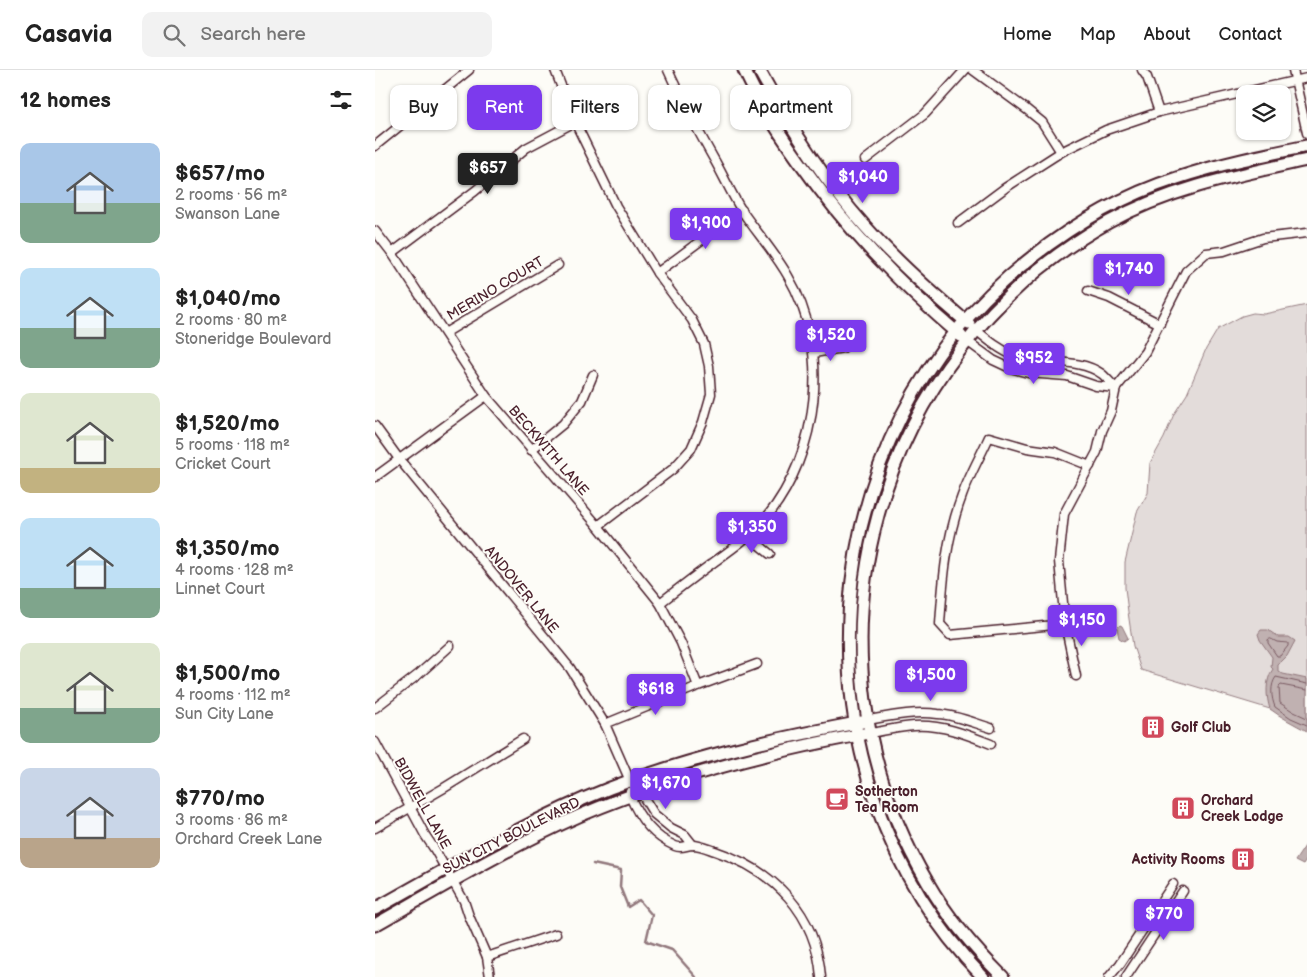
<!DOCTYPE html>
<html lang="en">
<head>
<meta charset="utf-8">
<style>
	body { margin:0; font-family:"Balsamiq Sans",sans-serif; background:#f2f2f2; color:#222; height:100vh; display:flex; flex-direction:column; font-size:19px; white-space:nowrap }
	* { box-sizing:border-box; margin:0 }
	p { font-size:16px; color:#767676 }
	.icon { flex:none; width:28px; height:28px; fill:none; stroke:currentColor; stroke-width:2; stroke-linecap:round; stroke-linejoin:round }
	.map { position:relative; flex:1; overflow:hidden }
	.drawer { display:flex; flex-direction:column; background:#fff; width:375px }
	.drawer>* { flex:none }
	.hud { position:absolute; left:15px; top:15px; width:475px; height:45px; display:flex; gap:10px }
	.tools { position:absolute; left:861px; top:15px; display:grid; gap:10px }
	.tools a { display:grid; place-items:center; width:55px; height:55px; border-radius:10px; background:#fff; box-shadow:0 1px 4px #0004; font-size:25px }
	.price { position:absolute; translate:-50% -42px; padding:0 11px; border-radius:5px; background:#7c3aed; color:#fff; font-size:16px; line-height:32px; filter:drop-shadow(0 1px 2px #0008) }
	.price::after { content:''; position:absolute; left:50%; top:30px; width:15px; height:11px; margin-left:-8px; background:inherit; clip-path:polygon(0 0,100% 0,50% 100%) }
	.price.active { background:#222; color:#fff }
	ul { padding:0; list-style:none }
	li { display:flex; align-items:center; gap:15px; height:125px; padding:0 20px }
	li span { display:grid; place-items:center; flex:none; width:140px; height:100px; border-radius:10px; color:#555 }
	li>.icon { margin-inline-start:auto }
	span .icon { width:60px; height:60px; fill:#fffc; stroke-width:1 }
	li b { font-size:21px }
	h2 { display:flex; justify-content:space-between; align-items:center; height:60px; padding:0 20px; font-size:21px }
	.tag { padding:0 18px; border-radius:10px; background:#fff; box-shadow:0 1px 4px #0004; font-size:18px; line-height:45px }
	.tag.active { background:#7c3aed; color:#fff }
	header { display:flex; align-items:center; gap:30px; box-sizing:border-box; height:70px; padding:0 25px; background:#fff; border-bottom:1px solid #e0e0e0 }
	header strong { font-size:24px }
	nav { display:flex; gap:28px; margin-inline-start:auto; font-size:18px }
	.search { width:350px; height:45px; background:#f2f2f2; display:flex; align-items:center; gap:12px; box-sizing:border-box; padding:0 18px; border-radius:10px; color:#767676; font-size:19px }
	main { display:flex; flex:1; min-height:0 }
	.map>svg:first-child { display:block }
	.green { fill:#e3dcda; stroke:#967e82 }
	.water { fill:#c0b1b1; stroke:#91777b }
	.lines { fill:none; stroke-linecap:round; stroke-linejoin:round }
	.shore { stroke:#795961; stroke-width:1 }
	.stream { stroke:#91777b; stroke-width:2.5 }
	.street-casing { stroke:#4a1f2b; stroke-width:11 }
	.secondary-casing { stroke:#4a1f2b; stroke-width:15 }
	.street { stroke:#fdfcf7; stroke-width:8 }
	.secondary { stroke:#fdfcf7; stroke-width:11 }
	.labels { text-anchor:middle; stroke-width:4; stroke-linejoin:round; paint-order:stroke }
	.street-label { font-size:14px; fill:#4a1f2b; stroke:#fdfcf7 }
	.poi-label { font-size:14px; font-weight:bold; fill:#4a1f2b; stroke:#fdfcf7; text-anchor:start }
</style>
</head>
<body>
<header>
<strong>Casavia</strong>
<div class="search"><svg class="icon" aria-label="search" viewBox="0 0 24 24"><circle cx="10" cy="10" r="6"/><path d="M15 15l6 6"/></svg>Search here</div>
<nav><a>Home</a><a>Map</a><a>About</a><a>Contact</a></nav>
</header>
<main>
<section class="drawer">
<h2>12 homes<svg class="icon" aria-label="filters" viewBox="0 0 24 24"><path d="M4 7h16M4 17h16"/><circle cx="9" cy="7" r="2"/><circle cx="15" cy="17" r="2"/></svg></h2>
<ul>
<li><span style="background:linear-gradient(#a9c7e8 60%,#7fa58c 0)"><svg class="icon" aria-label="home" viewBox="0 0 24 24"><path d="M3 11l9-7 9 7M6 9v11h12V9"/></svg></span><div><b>$657/mo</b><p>2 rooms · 56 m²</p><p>Swanson Lane</p></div></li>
<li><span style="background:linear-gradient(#bfe0f5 60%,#7fa58c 0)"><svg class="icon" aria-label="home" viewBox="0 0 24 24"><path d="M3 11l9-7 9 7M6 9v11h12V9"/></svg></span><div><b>$1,040/mo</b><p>2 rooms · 80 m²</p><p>Stoneridge Boulevard</p></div></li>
<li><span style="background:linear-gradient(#dfe7d0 75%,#c2b280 0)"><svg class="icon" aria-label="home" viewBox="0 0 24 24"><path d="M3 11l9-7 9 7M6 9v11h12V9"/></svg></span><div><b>$1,520/mo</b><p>5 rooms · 118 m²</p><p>Cricket Court</p></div></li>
<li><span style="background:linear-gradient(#bfe0f5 70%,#7fa58c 0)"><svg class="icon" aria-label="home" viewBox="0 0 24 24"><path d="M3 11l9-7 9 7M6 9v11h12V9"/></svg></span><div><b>$1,350/mo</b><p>4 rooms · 128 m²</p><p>Linnet Court</p></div></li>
<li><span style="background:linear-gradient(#dfe7d0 65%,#7fa58c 0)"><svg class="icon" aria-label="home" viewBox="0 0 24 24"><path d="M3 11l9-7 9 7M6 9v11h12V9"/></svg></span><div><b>$1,500/mo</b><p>4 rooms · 112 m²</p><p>Sun City Lane</p></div></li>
<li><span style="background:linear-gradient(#c9d6e8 70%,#b9a48a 0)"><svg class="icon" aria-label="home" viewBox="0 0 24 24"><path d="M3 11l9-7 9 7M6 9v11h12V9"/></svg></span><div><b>$770/mo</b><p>3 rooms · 86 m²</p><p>Orchard Creek Lane</p></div></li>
</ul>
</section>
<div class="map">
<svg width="932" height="907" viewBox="0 0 932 907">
	<rect width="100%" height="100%" fill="#fdfcf7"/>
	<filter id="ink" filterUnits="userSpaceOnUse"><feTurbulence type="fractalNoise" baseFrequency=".02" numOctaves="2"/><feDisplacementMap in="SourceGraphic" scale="10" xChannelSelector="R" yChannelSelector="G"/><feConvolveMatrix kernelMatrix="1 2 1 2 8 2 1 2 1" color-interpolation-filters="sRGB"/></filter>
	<g filter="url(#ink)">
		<polygon class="green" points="932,235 932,653 895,639 766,600 758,576 753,542 750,518 750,492 762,442 773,423 775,393 789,368 799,344 812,324 831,279 843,259 867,246 878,243 889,244"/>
		<g class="water">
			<polygon points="745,555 747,556 753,568 749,571 744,568 742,558"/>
			<path d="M886 560H893L903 567H914L920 571 912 586 903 595V601L908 604 932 609V661C919 654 907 648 895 639 891 627 890 610 898 599L896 597 897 587 885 570 883 564Z"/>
			<polygon points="932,773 932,789 928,795 920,791"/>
		</g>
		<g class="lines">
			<g class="shore">
				<polygon points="896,569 902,572 913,573 913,576 905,586 902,586 893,573 893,570"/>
				<path d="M932 614 901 607C895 615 896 627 900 637L916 648 932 655"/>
				<polyline points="932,620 906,615 904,617 905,633 919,642 932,648"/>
			</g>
			<polyline class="stream" points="218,794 246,800 245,817 253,837 264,830 277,845 271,871 297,880 321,907"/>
			<g class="street-casing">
				<g id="street">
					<polyline points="180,0 200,52 241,136 282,203 317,250 329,274 334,296 336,324 328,352 316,379 298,399 223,456"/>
					<polyline points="598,0 651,39 667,52 686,82"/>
					<polyline points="767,0 772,7 784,42"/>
					<polyline points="918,0 932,63"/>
					<polyline points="0,76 94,0"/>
					<polyline points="490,90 550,44 590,0"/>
					<polyline points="583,153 630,118 686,82 731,60 784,42 932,8"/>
					<polyline points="0,161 17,183 111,326 223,456 285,533 306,573 323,616"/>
					<polyline points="17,183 100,121 151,78 200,52"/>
					<polyline points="282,203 367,140"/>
					<polyline points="713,221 734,228 785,254"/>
					<path d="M601 260C613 270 625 280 640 286 666 295 704 287 727 304 732 308 736 314 741 318"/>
					<polyline points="70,263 183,195"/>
					<polyline points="592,271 618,290 635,298 653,303 692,306 721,316 741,318"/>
					<polyline points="439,283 468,278"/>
					<polyline points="0,356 24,389 195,598 230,654 255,711 266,723 279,744 296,758 310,765 318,775"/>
					<polyline points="156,380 188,354 207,331 218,305"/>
					<polyline points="0,407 111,326"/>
					<polyline points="373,466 395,484"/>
					<path d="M285 533C303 519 321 505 339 492 357 479 377 465 391 448 445 382 456 279 413 206 400 183 382 163 367 141 357 125 349 107 340 91 323 61 307 31 293 0"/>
					<path d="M690 554 575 565 565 554C568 510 571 468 587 426 594 406 605 387 614 367L652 378 680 382 715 396"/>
					<polyline points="701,606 690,554 684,491 689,444 722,382 727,361 736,341 741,318 770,282 811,201 831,183 849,181 888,168 932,163"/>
					<polyline points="0,638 44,604 75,576"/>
					<path d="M493 650C516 646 540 641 563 644 581 645 599 653 616 658"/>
					<polyline points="230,654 323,616 382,594"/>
					<path d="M495 663C510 661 524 657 539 656 566 654 591 664 616 674"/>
					<polyline points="0,672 50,765 60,780 89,831 94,846 112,887 115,907"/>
					<path d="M255 722V726C264 748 277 766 300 776 307 779 311 775 318 775 325 775 334 779 340 781 400 801 441 843 446 907"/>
					<polyline points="0,758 69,718 148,669"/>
					<polyline points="112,887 181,864"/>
					<polyline points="734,907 745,894 798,814"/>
					<polyline points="751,907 808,821"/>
				</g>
			</g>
			<g class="secondary-casing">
				<g id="secondary">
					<path d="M369 0C384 32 403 62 424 91 472 159 522 212 586 266"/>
					<path d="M384 0C414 55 447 108 489 155 521 191 557 223 594 254"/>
					<path d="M0 839C77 796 153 750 235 718 317 687 401 668 487 652"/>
					<path d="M0 855C67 817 134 777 204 746 295 707 392 682 489 664"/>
					<path d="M608 907C411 705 433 362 656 188 699 154 749 125 802 108 844 94 888 85 932 76"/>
					<path d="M628 907C599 878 573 848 553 813 415 580 498 284 734 152 796 118 864 105 932 90"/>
				</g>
			</g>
			<use href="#street" class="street"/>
			<use href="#secondary" class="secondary"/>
		</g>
	</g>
	<defs>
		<g id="building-square" transform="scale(1.25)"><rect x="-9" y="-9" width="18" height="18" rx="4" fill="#d1495b" stroke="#fdfcf7"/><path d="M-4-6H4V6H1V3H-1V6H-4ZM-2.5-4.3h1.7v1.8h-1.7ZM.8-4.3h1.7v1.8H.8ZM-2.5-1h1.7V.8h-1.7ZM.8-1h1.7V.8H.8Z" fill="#fff"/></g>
		<g id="cafe-square" transform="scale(1.25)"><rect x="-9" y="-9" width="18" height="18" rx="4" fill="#d1495b" stroke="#fdfcf7"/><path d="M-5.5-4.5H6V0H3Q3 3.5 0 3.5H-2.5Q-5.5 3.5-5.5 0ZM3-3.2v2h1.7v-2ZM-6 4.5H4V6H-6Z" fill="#fff"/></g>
	</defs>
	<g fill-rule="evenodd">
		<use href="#building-square" x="778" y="657"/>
		<use href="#cafe-square" x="462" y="729"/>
		<use href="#building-square" x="808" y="738"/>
		<use href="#building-square" x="868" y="789"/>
	</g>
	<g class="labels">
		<g class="street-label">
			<text transform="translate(120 218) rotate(-31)" y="5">MERINO COURT</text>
			<text transform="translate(174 380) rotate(49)" y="5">BECKWITH LANE</text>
			<text transform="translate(147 519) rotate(51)" y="5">ANDOVER LANE</text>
			<text transform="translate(48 733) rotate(61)" y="5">BIDWELL LANE</text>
			<text transform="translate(136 765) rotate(-27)" y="5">SUN CITY BOULEVARD</text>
		</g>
		<g class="poi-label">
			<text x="796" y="662">Golf Club</text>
			<text x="480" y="726">Sotherton<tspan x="480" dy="16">Tea Room</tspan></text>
			<text x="826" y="735">Orchard<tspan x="826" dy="16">Creek Lodge</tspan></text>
			<text x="850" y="794" text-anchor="end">Activity Rooms</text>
		</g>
	</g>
</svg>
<div class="tools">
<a><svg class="icon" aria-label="layers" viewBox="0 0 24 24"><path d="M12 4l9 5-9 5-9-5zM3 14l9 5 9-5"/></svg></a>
</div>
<b class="price active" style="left:113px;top:125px">$657</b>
<b class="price" style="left:488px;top:134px">$1,040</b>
<b class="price" style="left:331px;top:180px">$1,900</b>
<b class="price" style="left:754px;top:226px">$1,740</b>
<b class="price" style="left:456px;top:292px">$1,520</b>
<b class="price" style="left:659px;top:315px">$952</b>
<b class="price" style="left:377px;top:484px">$1,350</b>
<b class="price" style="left:707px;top:577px">$1,150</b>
<b class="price" style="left:556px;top:632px">$1,500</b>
<b class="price" style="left:281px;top:646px">$618</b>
<b class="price" style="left:291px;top:740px">$1,670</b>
<b class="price" style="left:789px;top:871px">$770</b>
<div class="hud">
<a class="tag">Buy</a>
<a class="tag active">Rent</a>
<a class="tag">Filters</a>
<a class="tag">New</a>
<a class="tag">Apartment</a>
</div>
</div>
</main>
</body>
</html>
